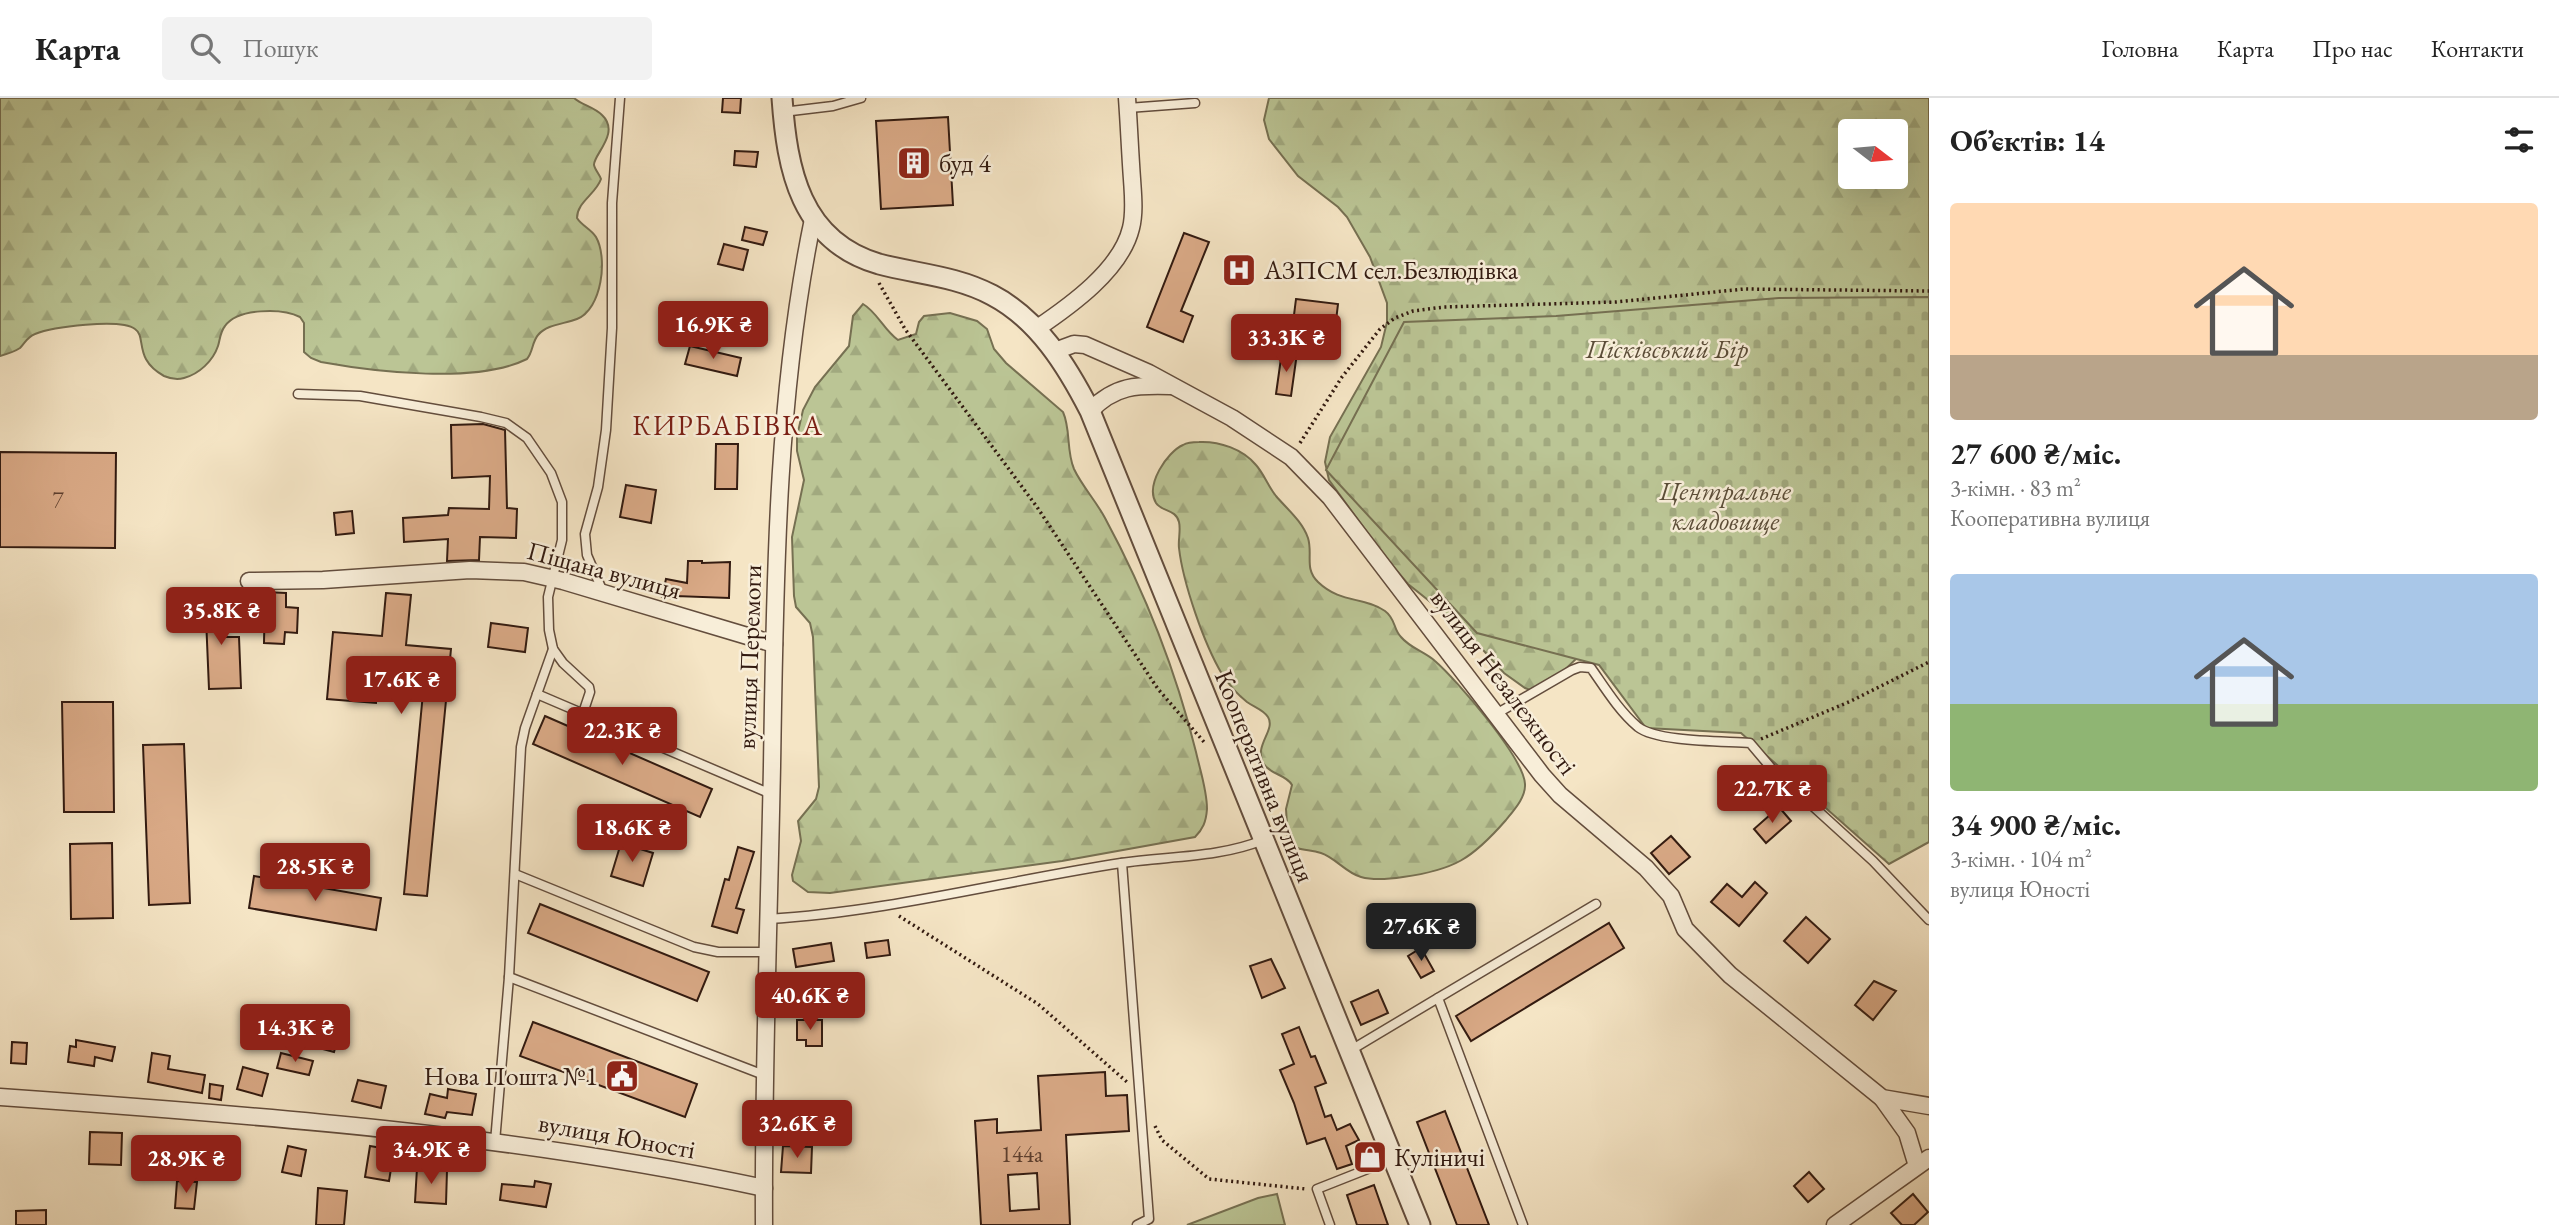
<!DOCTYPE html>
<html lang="uk">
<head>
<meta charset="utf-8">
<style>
	body { margin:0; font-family:"EB Garamond",serif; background:#f2f2f2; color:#222; height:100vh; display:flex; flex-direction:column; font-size:26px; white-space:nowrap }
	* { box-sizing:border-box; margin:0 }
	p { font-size:23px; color:#767676 }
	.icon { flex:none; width:38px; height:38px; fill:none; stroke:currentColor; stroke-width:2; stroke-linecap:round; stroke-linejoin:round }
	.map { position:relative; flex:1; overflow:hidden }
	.sheet { display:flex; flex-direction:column; background:#fff; width:630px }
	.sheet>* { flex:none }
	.needle { width:46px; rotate:106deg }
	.buttons { position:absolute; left:1838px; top:21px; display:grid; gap:14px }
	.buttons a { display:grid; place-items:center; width:70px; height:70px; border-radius:7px; background:#fff; box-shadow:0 7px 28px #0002; font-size:35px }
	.price { position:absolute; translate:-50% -60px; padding:0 16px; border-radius:7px; background:#8f2418; color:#fff; font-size:23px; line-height:46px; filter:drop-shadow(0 2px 4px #0008) }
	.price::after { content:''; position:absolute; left:50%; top:42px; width:21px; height:16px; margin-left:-10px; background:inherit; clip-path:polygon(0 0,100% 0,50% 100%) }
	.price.current { background:#222; color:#fff }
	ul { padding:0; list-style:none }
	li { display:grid; align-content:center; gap:14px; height:371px; padding:0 21px }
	li span { display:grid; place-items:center; height:217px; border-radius:7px; color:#555 }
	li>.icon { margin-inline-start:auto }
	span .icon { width:126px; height:126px; fill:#fffc; stroke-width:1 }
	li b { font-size:30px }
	h2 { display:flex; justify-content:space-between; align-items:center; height:84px; padding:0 21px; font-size:30px }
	header { display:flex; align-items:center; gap:42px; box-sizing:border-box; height:98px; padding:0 35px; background:#fff; border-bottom:2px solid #e0e0e0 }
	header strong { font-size:33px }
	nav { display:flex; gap:38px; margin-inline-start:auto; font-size:24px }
	.search { width:490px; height:63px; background:#f2f2f2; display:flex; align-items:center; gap:18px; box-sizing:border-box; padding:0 24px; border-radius:7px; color:#767676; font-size:26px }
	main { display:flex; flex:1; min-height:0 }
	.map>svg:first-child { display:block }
	.forest { fill:url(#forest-firs); stroke:#767052; stroke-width:2; fill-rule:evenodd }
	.cemetery { fill:url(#cemetery-stones); stroke:#767052; stroke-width:2 }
	.pitch { fill:#bbc595; stroke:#767052; stroke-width:2 }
	.building { fill:#daaa87; stroke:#321a10; stroke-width:2; fill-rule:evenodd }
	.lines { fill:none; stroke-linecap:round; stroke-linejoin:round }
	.service-casing { stroke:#634d3d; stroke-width:11 }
	.minor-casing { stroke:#634d3d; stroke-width:19 }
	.tertiary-casing { stroke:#634d3d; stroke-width:23 }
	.path { stroke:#321a10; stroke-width:3.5; stroke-dasharray:2 3.5; stroke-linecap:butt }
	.service { stroke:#f8eed9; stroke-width:8 }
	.minor { stroke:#f8eed9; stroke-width:16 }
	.tertiary { stroke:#f8eed9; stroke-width:19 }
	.labels { text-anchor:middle; stroke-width:5; stroke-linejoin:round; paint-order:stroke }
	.number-label { font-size:23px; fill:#5c3e2e }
	.poi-label { font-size:26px; fill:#321a10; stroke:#f8eed9; text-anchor:start }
	.park-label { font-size:26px; font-style:italic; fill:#5b4d38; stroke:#f8eed9 }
	.street-label { font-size:26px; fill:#321a10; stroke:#f8eed9 }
	.neighbourhood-label { font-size:28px; letter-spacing:2px; fill:#7a1f14; stroke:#f8eed9 }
</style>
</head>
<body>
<header>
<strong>Карта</strong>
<div class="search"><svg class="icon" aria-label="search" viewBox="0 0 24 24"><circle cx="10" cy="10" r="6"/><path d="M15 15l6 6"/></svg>Пошук</div>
<nav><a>Головна</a><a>Карта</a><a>Про нас</a><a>Контакти</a></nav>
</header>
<main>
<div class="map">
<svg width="1929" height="1127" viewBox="0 0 1929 1127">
	<defs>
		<pattern id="forest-firs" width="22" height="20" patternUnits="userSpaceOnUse" patternTransform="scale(1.75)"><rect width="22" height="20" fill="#bbc595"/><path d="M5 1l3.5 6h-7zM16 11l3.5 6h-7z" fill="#a1a97f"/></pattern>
		<pattern id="cemetery-stones" width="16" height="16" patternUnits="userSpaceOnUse" patternTransform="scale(1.75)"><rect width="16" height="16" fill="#bbc595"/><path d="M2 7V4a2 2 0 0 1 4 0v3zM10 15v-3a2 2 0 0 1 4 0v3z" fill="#a1a97f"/></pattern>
	</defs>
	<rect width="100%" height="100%" fill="#f5e5c5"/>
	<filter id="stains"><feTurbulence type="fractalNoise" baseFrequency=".00286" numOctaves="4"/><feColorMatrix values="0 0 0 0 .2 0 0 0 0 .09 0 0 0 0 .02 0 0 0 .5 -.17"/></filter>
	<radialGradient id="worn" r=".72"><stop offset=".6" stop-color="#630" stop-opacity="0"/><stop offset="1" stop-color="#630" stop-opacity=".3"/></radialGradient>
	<g class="forest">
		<path d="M0 0H574C582 7 594 9 602 17 621 35 593 57 594 67 595 72 600 77 601 81 596 96 577 104 577 120 582 128 591 131 596 139 608 160 602 211 577 221 565 226 547 226 538 237 532 244 533 254 527 261 477 286 376 274 321 264L311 260 304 254V225L300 219C282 210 238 210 225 228 220 234 220 242 218 248 213 263 199 276 184 280 177 282 171 281 164 278 133 261 147 239 135 231 120 220 52 229 35 236 27 239 25 245 20 250 14 254 7 256 0 258Z"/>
		<path d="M1269 0H1929V548L1654 571 1580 557 1550 586 1533 593 1525 590 1504 575 1463 530 1408 486 1385 459 1329 382 1325 364 1330 339 1381 249 1387 224V205L1370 159 1347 119 1338 109 1298 78 1269 41 1264 22ZM1850 33H1895V79H1850Z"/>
		<path d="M863 206C877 214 884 232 898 242L916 236 919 224 924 218 950 215 977 223 987 231 994 251 1006 265 1063 314C1071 332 1066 352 1074 371 1082 388 1096 403 1105 420 1145 494 1176 573 1196 654 1200 672 1207 692 1207 711 1206 724 1203 731 1195 739L1062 763 830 795 808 794 793 783 792 777 801 743 798 723 816 701 819 689 813 539 810 525 796 509 794 498 792 439 804 382 797 353V338L803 312 815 289 849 248 853 218Z"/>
		<path d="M1199 344C1219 343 1243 351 1256 367 1264 376 1268 388 1276 398 1287 411 1302 423 1308 440 1313 456 1304 471 1318 484 1341 506 1363 498 1385 513 1396 521 1393 531 1401 539 1410 550 1425 554 1435 563 1456 581 1524 660 1525 686 1526 699 1514 712 1506 722 1472 761 1454 772 1403 779 1390 781 1375 783 1361 779 1346 775 1336 760 1321 755 1307 750 1298 755 1288 742L1286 711 1292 687C1286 676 1270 677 1263 665 1254 647 1276 632 1268 619 1264 612 1254 609 1247 604 1237 596 1229 587 1222 576 1204 546 1183 485 1179 450 1178 442 1181 432 1179 424 1176 411 1162 414 1156 405 1145 387 1167 354 1183 347 1188 344 1194 344 1199 344Z"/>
	</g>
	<polygon class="cemetery" points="1929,199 1929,744 1889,766 1741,635 1646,630 1599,567 1477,535 1326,372 1404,224 1556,218 1779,200"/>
	<polygon class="pitch" points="1277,1096 1285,1127 1187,1127 1258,1100"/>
	<g class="building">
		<polygon points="723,0 741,0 740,15 722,14"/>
		<polygon points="948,19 953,107 881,111 876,23"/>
		<polygon points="735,53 758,54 756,69 734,67"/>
		<polygon points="745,129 767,134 763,147 742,142"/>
		<polygon points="1184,135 1209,144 1181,213 1193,218 1183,244 1147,229"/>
		<polygon points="724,146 748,152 743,172 718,166"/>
		<polygon points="1296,201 1338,206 1334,239 1292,233"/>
		<polygon points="690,248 741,260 737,278 685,266"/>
		<polygon points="1282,253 1297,255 1291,298 1276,296"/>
		<polygon points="483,326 505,332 507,410 517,411 516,440 480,439 479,462 447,463 448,441 404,444 403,420 448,417 449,410 489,411 490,378 452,380 451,327"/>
		<polygon points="716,346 738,346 737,391 715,391"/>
		<polygon points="0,354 116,355 115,450 0,449"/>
		<polygon points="626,387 656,392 651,425 620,419"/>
		<polygon points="352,413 354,435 336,437 334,415"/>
		<polygon points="688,463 702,463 702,465 730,464 729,500 676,498 676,501 662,499 666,481 687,485"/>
		<polygon points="265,494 286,495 286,509 298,510 297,535 285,534 284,546 264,545"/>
		<polygon points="223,495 226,539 239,539 241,590 209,591 205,496"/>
		<polygon points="386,495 411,497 406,547 451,551 427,798 404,796 426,563 380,559 376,605 327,601 333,534 382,538"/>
		<polygon points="491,525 528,530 525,554 488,549"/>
		<polygon points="62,604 113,604 114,714 64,714"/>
		<polygon points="545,618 712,691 700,719 533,646"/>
		<polygon points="184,646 190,805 149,807 143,647"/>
		<polygon points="1779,709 1791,723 1766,745 1754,731"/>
		<polygon points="1671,738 1690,759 1669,776 1651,755"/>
		<polygon points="112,745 113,820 71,821 70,746"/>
		<polygon points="621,745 653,755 643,788 611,778"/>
		<polygon points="738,749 754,754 736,810 744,812 737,835 712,828 725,781 729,782"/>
		<polygon points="254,778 381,800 376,832 249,810"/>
		<polygon points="1755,784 1767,795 1739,828 1711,804 1727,786 1742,799"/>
		<polygon points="540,806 709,874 697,903 528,835"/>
		<polygon points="1806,819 1830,841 1808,865 1784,843"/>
		<polygon points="1609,825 1624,850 1471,943 1456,918"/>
		<polygon points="888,842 890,857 867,860 865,845"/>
		<polygon points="831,845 834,863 796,869 793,851"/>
		<polygon points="1421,850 1434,873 1421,880 1408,858"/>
		<polygon points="1271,861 1285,890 1262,900 1250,868"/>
		<polygon points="1874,883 1896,893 1873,922 1855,907"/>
		<polygon points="1378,892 1388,915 1361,927 1351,904"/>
		<polygon points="797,922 822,922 822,948 806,948 806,942 797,942"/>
		<polygon points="533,924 697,986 685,1019 520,958"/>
		<polygon points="324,928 340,932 334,954 319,950"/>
		<polygon points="1299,929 1311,959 1315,958 1326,985 1315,989 1325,1019 1331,1017 1337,1032 1350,1026 1359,1042 1346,1048 1352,1066 1337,1071 1325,1040 1307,1046 1294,1005 1280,972 1294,966 1282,936"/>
		<polygon points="76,942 115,949 112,963 95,959 94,968 68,964 70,948 76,949"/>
		<polygon points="12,944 27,945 26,966 11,965"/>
		<polygon points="152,955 170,958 168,971 205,977 202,995 148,984"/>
		<polygon points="281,955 313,963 309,977 277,970"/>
		<polygon points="243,969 268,976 262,998 237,991"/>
		<path d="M1105 974 1106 998 1127 997 1129 1033 1066 1037 1070 1127H981L975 1023 997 1021V1035L1041 1032 1038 978ZM1037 1075 1039 1111 1010 1113 1008 1077Z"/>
		<polygon points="358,982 386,988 381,1010 352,1003"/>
		<polygon points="210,986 223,988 221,1002 209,1000"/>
		<polygon points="448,991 476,996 472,1017 447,1014 445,1020 425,1016 430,996 447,1000"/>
		<polygon points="1445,1013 1489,1127 1457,1127 1417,1024"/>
		<polygon points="90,1034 122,1035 121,1067 89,1066"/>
		<polygon points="288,1048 306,1052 301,1078 282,1074"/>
		<polygon points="370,1048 394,1052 389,1083 365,1079"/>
		<polygon points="783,1048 812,1049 811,1075 781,1074"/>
		<polygon points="417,1070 447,1072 446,1106 415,1104"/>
		<polygon points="1809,1074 1824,1091 1808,1104 1794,1088"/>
		<polygon points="177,1083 197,1084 194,1111 175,1110"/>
		<polygon points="535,1083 551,1086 546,1109 500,1102 502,1086 534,1089"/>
		<polygon points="1374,1087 1388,1127 1357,1127 1347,1097"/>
		<polygon points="318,1090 347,1093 344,1127 316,1127"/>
		<polygon points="1913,1096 1928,1114 1914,1127 1902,1127 1891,1115"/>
		<polygon points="46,1112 46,1127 16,1127 16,1113"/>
	</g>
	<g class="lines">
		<g class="service-casing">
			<g id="service">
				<polyline points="1128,10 1195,5"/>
				<polyline points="783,14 833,8 861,0"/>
				<polyline points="298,296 360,298 481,319 506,325 527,340 551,375 562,404 562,442 548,499 549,532 553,551 563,565 589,589 590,594 583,615"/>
				<polyline points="603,494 587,457 585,436 598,389 606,332 612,230 612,105 620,0"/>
				<polyline points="537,596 771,696"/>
				<path d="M1496 616 1572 572 1580 569 1591 570C1605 590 1619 613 1638 629 1657 644 1724 643 1750 645L1772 671 1873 763 1929 822"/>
				<polyline points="1122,765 1149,1121 1137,1127"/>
				<polyline points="515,776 694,849 718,854 768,854"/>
				<path d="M768 821C887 814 1004 783 1121 765 1168 758 1219 760 1263 742"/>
				<polyline points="509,879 764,977"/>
				<polyline points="1351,952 1438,900"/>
				<polyline points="495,1044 509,879 521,649 525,630 553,551"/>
				<polyline points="1330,1127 1317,1091 1393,1061"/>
				<polyline points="1523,1127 1438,900 1596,806"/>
			</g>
		</g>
		<g class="minor-casing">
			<g id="minor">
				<path d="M1036 231C1070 208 1121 172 1131 130 1135 114 1133 97 1132 81 1130 54 1129 27 1127 0"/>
				<polyline points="1055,253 1074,246 1085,247 1149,275 1232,320 1291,359 1330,399 1542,677 1560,697 1646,770 1671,798 1685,831 1730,877 1882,1000 1929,1008"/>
				<path d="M1090 313C1115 287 1137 287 1170 288"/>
				<polyline points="249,483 323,482 470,472 524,474 563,483 774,546"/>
				<path d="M0 999C256 1017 513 1036 764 1090"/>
				<polyline points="1882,1000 1907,1035 1917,1068"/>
				<path d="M764 1127C763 974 769 821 772 668 775 485 776 300 813 121"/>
				<polyline points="1835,1127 1929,1060"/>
			</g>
		</g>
		<g class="tertiary-casing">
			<path id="tertiary" d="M782 0C787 71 800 143 879 166 917 176 956 178 992 197 1038 221 1067 268 1090 313L1420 1127"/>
		</g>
		<g class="path">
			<polyline points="879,185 905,231 1037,409 1158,591 1204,644"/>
			<polyline points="1300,345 1342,279 1380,231 1395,220 1413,213 1444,209 1616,204 1744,191 1929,193"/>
			<polyline points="1761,641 1851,603 1929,564"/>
			<polyline points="899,818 1038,906 1127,984"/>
			<polyline points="1155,1028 1162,1042 1209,1081 1306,1091"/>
		</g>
		<use href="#service" class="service"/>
		<use href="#minor" class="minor"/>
		<use href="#tertiary" class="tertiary"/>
	</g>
	<defs>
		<g id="building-square" transform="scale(1.75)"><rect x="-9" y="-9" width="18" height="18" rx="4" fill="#8f2418" stroke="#f8eed9"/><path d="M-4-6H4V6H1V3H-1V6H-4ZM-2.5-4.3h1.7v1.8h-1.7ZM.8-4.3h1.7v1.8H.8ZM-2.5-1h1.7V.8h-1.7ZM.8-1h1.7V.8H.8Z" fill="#fff"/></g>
		<g id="hospital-square" transform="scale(1.75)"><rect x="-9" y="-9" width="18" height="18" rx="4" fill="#8f2418" stroke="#f8eed9"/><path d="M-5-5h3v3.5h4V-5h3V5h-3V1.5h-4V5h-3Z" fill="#fff"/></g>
		<g id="civic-square" transform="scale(1.75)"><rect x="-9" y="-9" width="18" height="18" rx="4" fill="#8f2418" stroke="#f8eed9"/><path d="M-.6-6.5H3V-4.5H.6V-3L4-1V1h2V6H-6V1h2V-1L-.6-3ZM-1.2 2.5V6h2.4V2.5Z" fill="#fff"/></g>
		<g id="shop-square" transform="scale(1.75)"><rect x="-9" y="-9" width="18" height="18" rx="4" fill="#8f2418" stroke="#f8eed9"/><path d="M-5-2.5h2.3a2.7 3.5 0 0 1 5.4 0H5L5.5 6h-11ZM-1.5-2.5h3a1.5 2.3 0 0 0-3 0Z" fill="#fff"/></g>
	</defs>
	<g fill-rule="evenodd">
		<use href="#building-square" x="914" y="65"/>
		<use href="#hospital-square" x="1239" y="172"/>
		<use href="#civic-square" x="622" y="978"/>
		<use href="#shop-square" x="1370" y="1059"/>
	</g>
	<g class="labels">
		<g class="number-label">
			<text x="58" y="410">7</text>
			<text x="1022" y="1064">144а</text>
		</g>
		<g class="poi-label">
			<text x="939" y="74">буд 4</text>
			<text x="1264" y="181">АЗПСМ сел.Безлюдівка</text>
			<text x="598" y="987" text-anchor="end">Нова Пошта №1</text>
			<text x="1394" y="1068">Куліничі</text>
		</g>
		<g class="park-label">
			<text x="1667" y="260">Пісківський Бір</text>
			<text x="1725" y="402">Центральне<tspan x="1725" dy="30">кладовище</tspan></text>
		</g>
		<g class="street-label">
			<text transform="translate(604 472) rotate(15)" y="9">Піщана вулиця</text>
			<text transform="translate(749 559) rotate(-88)" y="9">вулиця Перемоги</text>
			<text transform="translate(1504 584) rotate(53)" y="9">вулиця Незалежності</text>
			<text transform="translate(1265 678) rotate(68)" y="9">Кооперативна вулиця</text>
			<text transform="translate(617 1038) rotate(10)" y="9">вулиця Юності</text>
		</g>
		<g class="neighbourhood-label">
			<text x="728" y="337">КИРБАБІВКА</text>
		</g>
	</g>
	<rect width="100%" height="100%" filter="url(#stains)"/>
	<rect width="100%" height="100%" fill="url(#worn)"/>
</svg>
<div class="buttons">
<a><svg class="needle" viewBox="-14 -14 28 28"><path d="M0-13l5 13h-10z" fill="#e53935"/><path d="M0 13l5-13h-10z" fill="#767676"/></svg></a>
</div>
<b class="price" style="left:713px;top:263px">16.9K ₴</b>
<b class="price" style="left:1286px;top:276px">33.3K ₴</b>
<b class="price" style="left:221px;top:549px">35.8K ₴</b>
<b class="price" style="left:401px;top:618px">17.6K ₴</b>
<b class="price" style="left:622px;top:669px">22.3K ₴</b>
<b class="price" style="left:1772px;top:727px">22.7K ₴</b>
<b class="price" style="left:632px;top:766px">18.6K ₴</b>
<b class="price" style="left:315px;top:805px">28.5K ₴</b>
<b class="price current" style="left:1421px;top:865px">27.6K ₴</b>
<b class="price" style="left:810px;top:934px">40.6K ₴</b>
<b class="price" style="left:295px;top:966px">14.3K ₴</b>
<b class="price" style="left:797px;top:1062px">32.6K ₴</b>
<b class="price" style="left:431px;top:1088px">34.9K ₴</b>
<b class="price" style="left:186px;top:1097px">28.9K ₴</b>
</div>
<section class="sheet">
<h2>Об’єктів: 14<svg class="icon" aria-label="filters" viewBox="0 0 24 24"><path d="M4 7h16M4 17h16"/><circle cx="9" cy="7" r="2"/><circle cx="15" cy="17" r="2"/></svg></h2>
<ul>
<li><span style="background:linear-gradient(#ffd9b3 70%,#b9a48a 0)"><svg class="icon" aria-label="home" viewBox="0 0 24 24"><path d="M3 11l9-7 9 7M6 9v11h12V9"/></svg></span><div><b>27 600 ₴/міс.</b><p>3-кімн. · 83 m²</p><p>Кооперативна вулиця</p></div></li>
<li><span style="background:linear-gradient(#a9c7e8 60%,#8fb573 0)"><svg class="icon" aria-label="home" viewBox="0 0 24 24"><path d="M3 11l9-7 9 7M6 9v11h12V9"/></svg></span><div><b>34 900 ₴/міс.</b><p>3-кімн. · 104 m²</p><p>вулиця Юності</p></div></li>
</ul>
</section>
</main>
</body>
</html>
